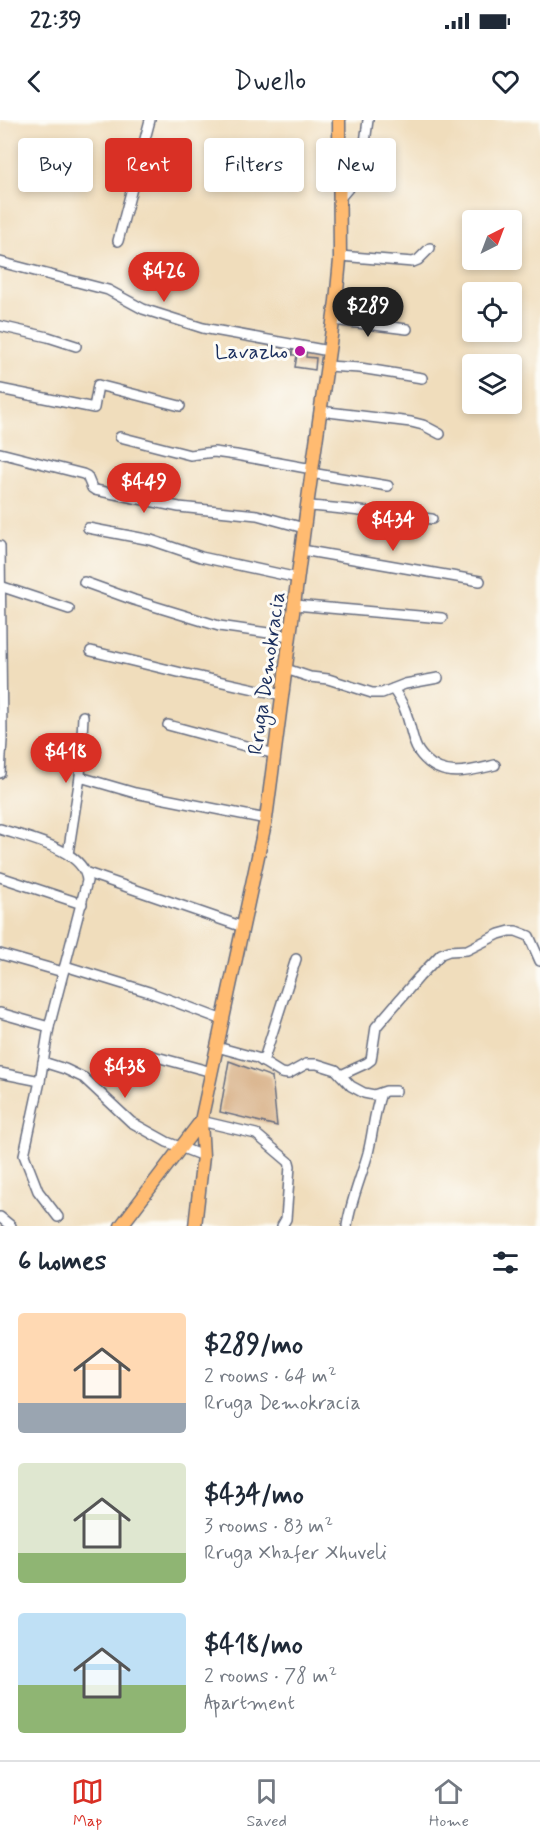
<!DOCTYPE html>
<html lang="en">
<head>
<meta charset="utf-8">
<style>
	body { margin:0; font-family:Mynerve,sans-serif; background:#f6f6f7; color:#1f2937; height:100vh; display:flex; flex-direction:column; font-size:22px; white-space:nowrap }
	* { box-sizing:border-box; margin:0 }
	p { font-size:20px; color:#747a83 }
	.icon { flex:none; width:33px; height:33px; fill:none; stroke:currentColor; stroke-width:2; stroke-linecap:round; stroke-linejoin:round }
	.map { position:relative; height:1106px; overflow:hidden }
	.side { display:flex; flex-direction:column; background:#fff; flex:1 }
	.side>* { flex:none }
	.top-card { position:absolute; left:18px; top:18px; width:504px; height:54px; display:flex; gap:12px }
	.needle { width:39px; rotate:42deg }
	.buttons { position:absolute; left:462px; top:90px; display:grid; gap:12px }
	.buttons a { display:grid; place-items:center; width:60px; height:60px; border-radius:6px; background:#fff; box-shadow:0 3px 9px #0003; font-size:30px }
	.price { position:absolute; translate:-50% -51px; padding:0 14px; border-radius:21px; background:#d93025; color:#fff; font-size:20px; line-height:39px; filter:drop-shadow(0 2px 3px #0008) }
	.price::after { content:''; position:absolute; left:50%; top:36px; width:18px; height:14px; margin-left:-9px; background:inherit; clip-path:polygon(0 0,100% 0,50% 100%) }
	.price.on { background:#222; color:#fff }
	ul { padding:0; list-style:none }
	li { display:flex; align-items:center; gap:18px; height:150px; padding:0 18px }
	li span { display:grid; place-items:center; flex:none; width:168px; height:120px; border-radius:6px; color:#555 }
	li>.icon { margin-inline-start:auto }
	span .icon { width:72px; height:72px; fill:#fffc; stroke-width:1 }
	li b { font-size:26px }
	h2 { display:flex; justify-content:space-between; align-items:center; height:72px; padding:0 18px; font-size:26px }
	.tag { padding:0 21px; border-radius:6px; background:#fff; box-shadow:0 3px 9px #0003; font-size:21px; line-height:54px }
	.tag.on { background:#d93025; color:#fff }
	.status { display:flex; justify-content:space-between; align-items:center; height:42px; padding:0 30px; background:#fff; direction:ltr }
	.status svg { height:16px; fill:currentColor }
	header { display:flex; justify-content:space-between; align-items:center; height:78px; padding:0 18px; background:#fff; font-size:27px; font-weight:600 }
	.dock { display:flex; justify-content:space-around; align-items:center; height:84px; border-top:2px solid #e0e1e3; background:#fff; font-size:16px; color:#747a83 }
	.dock a { display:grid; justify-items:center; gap:3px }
	.dock .on { color:#d93025 }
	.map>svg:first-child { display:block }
	.building { fill:#d9b38b }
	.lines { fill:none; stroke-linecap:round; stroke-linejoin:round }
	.minor-casing { stroke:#666c7f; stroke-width:12 }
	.major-casing { stroke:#666c7f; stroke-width:15 }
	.minor { stroke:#fff; stroke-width:9 }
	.major { stroke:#ffbb71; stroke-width:12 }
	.poi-dot { fill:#b5179e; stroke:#fdfcf7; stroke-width:2 }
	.labels { text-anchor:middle; stroke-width:6; stroke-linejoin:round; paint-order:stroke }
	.poi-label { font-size:21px; fill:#1b2f5e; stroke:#fdfcf7; text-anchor:end }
	.street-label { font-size:21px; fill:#1b2f5e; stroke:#fdfcf7 }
</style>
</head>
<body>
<div class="status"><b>22:39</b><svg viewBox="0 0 49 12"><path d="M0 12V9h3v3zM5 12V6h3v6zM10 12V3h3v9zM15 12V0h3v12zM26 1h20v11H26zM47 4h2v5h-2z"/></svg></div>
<header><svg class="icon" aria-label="back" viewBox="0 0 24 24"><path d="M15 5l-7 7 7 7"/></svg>Dwello<svg class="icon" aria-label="heart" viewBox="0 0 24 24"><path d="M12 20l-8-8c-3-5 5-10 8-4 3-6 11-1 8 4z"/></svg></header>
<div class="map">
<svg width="540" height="1106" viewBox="0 0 540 1106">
	<rect width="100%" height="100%" fill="#fdfcf7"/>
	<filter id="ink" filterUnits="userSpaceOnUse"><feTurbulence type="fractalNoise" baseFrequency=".0167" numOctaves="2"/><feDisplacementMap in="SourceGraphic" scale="12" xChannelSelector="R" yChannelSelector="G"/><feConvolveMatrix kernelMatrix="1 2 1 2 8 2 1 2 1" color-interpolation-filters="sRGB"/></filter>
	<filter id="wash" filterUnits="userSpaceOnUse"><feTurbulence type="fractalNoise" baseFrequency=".008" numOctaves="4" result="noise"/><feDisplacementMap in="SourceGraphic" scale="24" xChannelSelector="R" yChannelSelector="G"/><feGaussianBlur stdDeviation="1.35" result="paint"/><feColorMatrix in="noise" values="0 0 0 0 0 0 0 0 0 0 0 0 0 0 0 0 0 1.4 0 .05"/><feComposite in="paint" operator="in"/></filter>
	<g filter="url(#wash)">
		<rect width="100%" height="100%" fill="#f0ddbc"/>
		<g id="blocks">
			<g class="building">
				<polygon points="293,226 307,228 306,237 316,238 315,250 295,247 297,235 292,235"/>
				<polygon points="229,941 272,957 277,1006 220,992"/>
			</g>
		</g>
	</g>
	<g filter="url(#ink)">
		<use href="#blocks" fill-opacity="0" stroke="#666c7f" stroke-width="1.5"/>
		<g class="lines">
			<g class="minor-casing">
				<g id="minor">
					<polyline points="340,78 361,53 368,0"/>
					<polyline points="118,121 150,0"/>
					<polyline points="340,136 413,142 418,140 430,128"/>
					<polyline points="0,142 108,170 143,189 203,208 329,231"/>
					<polyline points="333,200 407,209"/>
					<polyline points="0,206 48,217 76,226"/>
					<polyline points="327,246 360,248 422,258"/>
					<polyline points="0,269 94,288 98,265 180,286"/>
					<polyline points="320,291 411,302 423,305 440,314"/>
					<polyline points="120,317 190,335 214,332 236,335 312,349"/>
					<polyline points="0,333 83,354 87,356 92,368 95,370 179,387 257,395 304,408"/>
					<polyline points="311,353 388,366"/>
					<path d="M307 386C349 388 390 396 432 399"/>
					<polyline points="88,408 151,420 201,437 298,458"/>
					<polyline points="0,426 2,620 0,653"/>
					<polyline points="302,430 480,461"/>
					<polyline points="84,462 134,480 219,506 290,516"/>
					<polyline points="0,466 69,489"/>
					<polyline points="295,485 442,498"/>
					<polyline points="91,531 182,553 282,575"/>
					<polyline points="286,549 310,557 328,559 372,573 382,573 405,564 438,558"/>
					<path d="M393 569C409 591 407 600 415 624 417 630 421 635 425 639 445 659 470 651 495 645"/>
					<polyline points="168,605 275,634"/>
					<polyline points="80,657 135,673 266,699"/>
					<path d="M0 709C26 718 85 729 87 761L49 907 40 961 0 953"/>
					<polyline points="68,734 80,657 83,596"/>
					<polyline points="87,753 243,807"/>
					<polyline points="0,757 82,784"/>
					<polyline points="0,834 63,852"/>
					<polyline points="65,846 149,872 223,900"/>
					<polyline points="0,893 49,907"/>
					<polyline points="217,927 257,938 281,953 288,954 306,944 317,944 336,950 351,966 364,973 374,975 386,971 396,971"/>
					<polyline points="138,932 212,952"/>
					<polyline points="43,942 65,949 84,958 131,1002 167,1022 203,1036"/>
					<polyline points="263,942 296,839"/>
					<polyline points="341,955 367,943 371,940 376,907 419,857 441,834 449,831 467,830 499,814 510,811 516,811 529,816 540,841"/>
					<polyline points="40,961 24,1035 38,1071 58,1097"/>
					<polyline points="201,1001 256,1014 289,1042 290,1046 286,1099 282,1106"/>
					<polyline points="0,1097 11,1106"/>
					<path d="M347 1106C351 1080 361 1058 368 1033 373 1013 374 993 381 973"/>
				</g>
			</g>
			<g class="major-casing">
				<g id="major">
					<polyline points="121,1106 201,1001"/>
					<polyline points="195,1106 203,1036 201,1001 266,699 307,386 336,181 340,140 339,0"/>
				</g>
			</g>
			<use href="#minor" class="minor"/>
			<use href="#major" class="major"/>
		</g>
	</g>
	<circle class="poi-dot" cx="300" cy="231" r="6"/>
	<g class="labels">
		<g class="poi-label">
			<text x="288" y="238">Lavazho</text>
		</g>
		<g class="street-label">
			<text transform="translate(266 553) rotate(-82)" y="7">Rruga Demokracia</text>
		</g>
	</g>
</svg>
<div class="buttons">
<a><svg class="needle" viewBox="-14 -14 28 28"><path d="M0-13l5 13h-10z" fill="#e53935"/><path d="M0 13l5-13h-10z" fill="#747a83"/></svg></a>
<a><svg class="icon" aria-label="locate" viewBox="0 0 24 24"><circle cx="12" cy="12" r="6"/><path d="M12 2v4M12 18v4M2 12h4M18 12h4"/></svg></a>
<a><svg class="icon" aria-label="layers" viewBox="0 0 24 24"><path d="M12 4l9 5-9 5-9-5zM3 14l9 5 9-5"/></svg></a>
</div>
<b class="price" style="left:164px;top:183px">$426</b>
<b class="price on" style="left:368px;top:218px">$289</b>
<b class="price" style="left:144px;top:394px">$449</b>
<b class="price" style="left:393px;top:432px">$434</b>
<b class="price" style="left:66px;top:664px">$418</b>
<b class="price" style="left:125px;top:979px">$438</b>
<div class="top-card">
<a class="tag">Buy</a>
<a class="tag on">Rent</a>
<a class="tag">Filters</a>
<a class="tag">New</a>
</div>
</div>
<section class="side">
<h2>6 homes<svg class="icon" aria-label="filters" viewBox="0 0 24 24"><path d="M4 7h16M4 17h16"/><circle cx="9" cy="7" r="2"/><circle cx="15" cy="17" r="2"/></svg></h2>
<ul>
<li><span style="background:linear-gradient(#ffd9b3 75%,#9aa5b1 0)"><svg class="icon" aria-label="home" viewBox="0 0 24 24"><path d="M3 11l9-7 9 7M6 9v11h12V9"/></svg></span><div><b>$289/mo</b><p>2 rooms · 64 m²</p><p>Rruga Demokracia</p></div></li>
<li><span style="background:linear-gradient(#dfe7d0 75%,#8fb573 0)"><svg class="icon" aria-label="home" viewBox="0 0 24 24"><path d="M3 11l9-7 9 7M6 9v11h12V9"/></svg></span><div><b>$434/mo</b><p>3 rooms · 83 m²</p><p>Rruga Xhafer Xhuveli</p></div></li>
<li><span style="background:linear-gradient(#bfe0f5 60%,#8fb573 0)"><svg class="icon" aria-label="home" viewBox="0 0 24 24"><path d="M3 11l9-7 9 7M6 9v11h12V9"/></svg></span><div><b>$418/mo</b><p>2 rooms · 78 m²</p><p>Apartment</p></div></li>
</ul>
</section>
<nav class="dock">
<a class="on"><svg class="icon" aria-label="map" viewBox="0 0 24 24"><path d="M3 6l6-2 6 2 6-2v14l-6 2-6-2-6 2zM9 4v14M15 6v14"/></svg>Map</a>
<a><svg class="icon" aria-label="saved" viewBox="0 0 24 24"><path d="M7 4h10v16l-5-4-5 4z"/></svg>Saved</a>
<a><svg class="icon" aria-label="home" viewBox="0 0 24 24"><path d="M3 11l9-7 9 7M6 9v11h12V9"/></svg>Home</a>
</nav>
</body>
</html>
